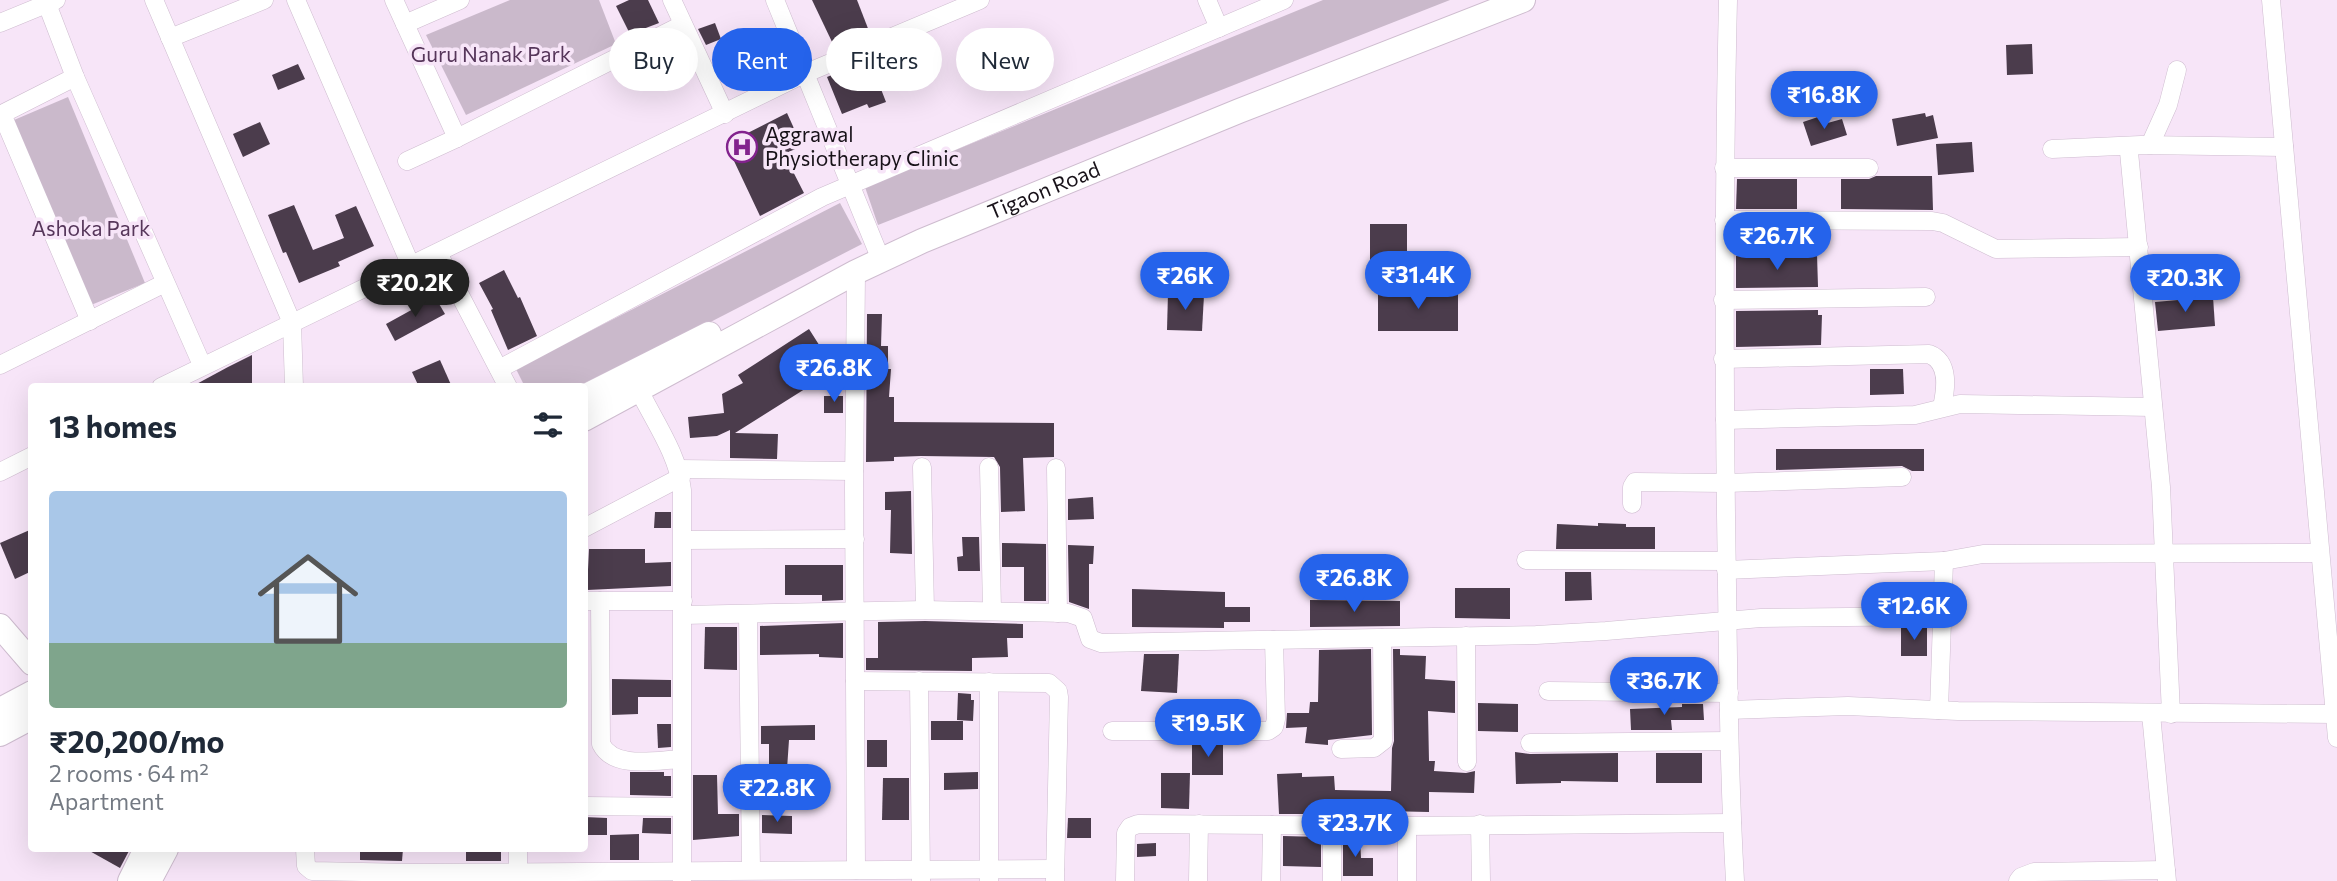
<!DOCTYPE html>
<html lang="en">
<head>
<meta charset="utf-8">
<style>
	body { margin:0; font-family:Commissioner,sans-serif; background:#f6f6f7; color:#1f2937; height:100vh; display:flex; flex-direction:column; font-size:26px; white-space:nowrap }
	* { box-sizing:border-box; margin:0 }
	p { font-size:23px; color:#747a83 }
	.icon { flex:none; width:38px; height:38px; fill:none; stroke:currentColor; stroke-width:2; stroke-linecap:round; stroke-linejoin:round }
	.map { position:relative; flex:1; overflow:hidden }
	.details { position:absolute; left:28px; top:383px; width:560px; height:469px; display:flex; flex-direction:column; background:#fff; border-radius:7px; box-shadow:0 7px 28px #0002 }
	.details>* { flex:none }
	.hud { position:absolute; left:609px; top:28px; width:665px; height:63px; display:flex; gap:14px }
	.price { position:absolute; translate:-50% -60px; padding:0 16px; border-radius:24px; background:#2563eb; color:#fff; font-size:23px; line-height:46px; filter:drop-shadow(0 2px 4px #0008) }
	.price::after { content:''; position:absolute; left:50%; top:42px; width:21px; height:16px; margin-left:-10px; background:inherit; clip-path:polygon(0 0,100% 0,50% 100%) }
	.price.active { background:#222; color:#fff }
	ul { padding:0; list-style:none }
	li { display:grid; align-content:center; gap:14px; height:371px; padding:0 21px }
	li span { display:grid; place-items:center; height:217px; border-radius:7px; color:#555 }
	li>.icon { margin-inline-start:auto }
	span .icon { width:126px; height:126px; fill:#fffc; stroke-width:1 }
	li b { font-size:30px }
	h2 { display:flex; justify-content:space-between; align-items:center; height:84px; padding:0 21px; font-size:30px }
	.chip { padding:0 24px; border-radius:32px; background:#fff; box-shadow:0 7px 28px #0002; font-size:24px; line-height:63px }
	.chip.active { background:#2563eb; color:#fff }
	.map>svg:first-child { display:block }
	.green { fill:#cab9cb }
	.building { fill:#4b3c4c }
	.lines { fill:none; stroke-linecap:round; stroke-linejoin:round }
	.street-casing { stroke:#cebccf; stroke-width:19 }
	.secondary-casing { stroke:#cebccf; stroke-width:26 }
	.street { stroke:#fff; stroke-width:18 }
	.secondary { stroke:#fff; stroke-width:24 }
	.labels { text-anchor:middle; stroke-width:7; stroke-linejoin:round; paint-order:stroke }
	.park-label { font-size:21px; fill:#56365a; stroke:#f7e5f8 }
	.poi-label { font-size:21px; fill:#171118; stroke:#f7e5f8; text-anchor:start }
	.street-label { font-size:21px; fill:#171118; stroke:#f7e5f8 }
</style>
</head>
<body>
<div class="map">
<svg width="2337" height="881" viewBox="0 0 2337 881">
	<rect width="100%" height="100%" fill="#f7e5f8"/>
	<g class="green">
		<polygon points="510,0 599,0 616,44 466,115 426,35"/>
		<polygon points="1323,0 1450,0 878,225 865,187"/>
		<polygon points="68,97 145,283 91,305 14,120"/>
		<polygon points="840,203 862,244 584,387 525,387 516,369"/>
	</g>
	<g class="building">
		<polygon points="629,0 648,0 659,23 630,34 616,6"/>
		<polygon points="812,0 857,0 869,31 833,44"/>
		<polygon points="715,23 721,39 706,45 698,29"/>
		<polygon points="2032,44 2033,74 2007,75 2006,45"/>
		<polygon points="298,64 305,79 278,90 272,75"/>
		<polygon points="872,66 886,102 869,108 867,104 842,114 827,77 846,69 848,75"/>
		<polygon points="787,113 802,146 784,154 804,193 760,216 726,144"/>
		<polygon points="1925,113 1926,117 1933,115 1938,138 1897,146 1892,119"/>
		<polygon points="1821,116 1824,124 1842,119 1847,135 1811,146 1803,122"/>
		<polygon points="260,122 270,144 243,157 233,134"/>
		<polygon points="1972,142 1974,172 1938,175 1936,144"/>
		<polygon points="1876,176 1932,176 1933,210 1841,209 1841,179 1869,179"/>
		<polygon points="1737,179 1797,179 1797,209 1736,209"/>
		<polygon points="294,205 313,250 344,238 335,215 356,206 374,246 338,262 340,266 299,283 286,252 283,253 268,215"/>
		<rect x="1370" y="224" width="37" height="37"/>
		<polygon points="1817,255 1818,287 1736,288 1736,256"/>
		<polygon points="504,270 518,298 520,297 537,336 508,350 491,310 493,309 479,283"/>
		<rect x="1378" y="291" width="80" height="40"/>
		<polygon points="1168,293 1204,295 1202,331 1167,330"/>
		<polygon points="435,297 445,314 395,341 386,324"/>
		<polygon points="2213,297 2215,326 2158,331 2155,302"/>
		<polygon points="1818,310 1818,315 1822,315 1821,345 1736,347 1736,311"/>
		<polygon points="867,314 882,314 881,346 888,346 888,369 891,369 889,397 894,397 894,422 1054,423 1054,457 1023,458 1025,511 1001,512 1000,467 994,457 921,456 894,457 894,461 866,462"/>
		<polygon points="809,329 835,370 735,433 778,434 777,459 730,458 730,430 717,436 690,438 688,417 724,413 722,394 743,383 738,375"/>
		<polygon points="252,355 252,387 191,387 228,367"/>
		<polygon points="440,360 452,387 419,387 412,372"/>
		<polygon points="1870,369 1903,369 1904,394 1870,395"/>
		<rect x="824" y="396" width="19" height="17"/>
		<polygon points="1776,449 1924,449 1924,471 1912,471 1902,466 1776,470"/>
		<polygon points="911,491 912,554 890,553 891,510 885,510 885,492"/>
		<polygon points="1093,497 1094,519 1068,520 1068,499"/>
		<polygon points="655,512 671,512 671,528 654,528"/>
		<polygon points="1598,523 1626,524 1626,527 1655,527 1655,549 1556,549 1557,524 1598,526"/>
		<polygon points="32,529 32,571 15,579 0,543"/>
		<polygon points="962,537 979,537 980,571 958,571 957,557 963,556"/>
		<polygon points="1002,543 1046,544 1046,601 1024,601 1024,567 1002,567"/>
		<polygon points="1068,545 1094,546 1093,564 1089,564 1089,609 1069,602"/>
		<polygon points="589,549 645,549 645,563 671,562 671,586 587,590"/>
		<polygon points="785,565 843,565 843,600 822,601 822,595 785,595"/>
		<polygon points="1565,572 1591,572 1592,600 1565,601"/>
		<polygon points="1455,588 1510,588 1510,619 1455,618"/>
		<polygon points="1132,589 1225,592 1225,607 1250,607 1250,622 1224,622 1224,628 1132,627"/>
		<polygon points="1310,600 1400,601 1400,626 1310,627"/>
		<polygon points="925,621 1023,624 1023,638 1007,638 1008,657 972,658 972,671 866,670 866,658 878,658 878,622"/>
		<polygon points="843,623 843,658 819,657 819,654 760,655 760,626"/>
		<polygon points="705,627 737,627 737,670 704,669"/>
		<rect x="1901" y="628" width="26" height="28"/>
		<polygon points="1371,649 1372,735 1328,740 1328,745 1305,743 1307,727 1286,728 1287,713 1309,713 1310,702 1318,702 1319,650"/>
		<polygon points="1393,649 1400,649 1400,655 1426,656 1425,679 1455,681 1455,713 1428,711 1429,761 1435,761 1434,771 1466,773 1475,771 1474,793 1429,792 1429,812 1384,811 1369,813 1369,814 1279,814 1277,774 1302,773 1302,777 1334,776 1335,790 1391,791 1392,748 1394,741"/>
		<polygon points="1144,654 1179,654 1177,693 1141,691"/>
		<polygon points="612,679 671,680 671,697 638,697 638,714 612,715"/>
		<polygon points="958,693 971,694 971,700 974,700 973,721 957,720"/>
		<polygon points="1478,703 1518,704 1518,732 1478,731"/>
		<polygon points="1682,704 1703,704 1704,720 1671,720 1672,730 1631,730 1630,709 1682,707"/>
		<rect x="931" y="721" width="32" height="19"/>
		<polygon points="657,724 671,724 671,747 658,748"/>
		<polygon points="815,725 815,740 789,740 787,769 769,769 769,744 761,744 761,726"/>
		<rect x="867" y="740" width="20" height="27"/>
		<rect x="1192" y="742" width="31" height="33"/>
		<polygon points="1515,752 1530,754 1618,753 1618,782 1561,781 1561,783 1516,784"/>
		<rect x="1656" y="753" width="46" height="30"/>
		<polygon points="630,772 664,772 664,776 671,776 671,796 630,795"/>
		<polygon points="978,772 978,789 944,790 944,773"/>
		<polygon points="1161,773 1190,773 1189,809 1161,808"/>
		<polygon points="693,775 717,775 718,814 739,814 739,836 693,840"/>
		<polygon points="883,778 909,778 909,820 882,820"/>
		<polygon points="762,815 792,816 792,834 762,833"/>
		<polygon points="584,817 607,818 607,835 584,835"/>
		<polygon points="643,818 671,818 671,834 642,833"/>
		<polygon points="1068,818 1091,818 1091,838 1067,838"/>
		<polygon points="639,834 639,860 610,860 610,835"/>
		<polygon points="1283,836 1321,837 1321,867 1283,866"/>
		<polygon points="1343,837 1360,837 1361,858 1373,858 1373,876 1343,876"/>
		<polygon points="1156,843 1156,856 1137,857 1137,844"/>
		<polygon points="86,849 130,849 120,868"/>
		<polygon points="360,849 403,849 402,861 360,860"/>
		<rect x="466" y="849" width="35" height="12"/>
	</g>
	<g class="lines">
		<g class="street-casing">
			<g id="street">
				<polyline points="154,0 292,323 294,387"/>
				<polyline points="296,0 411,266"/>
				<polyline points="394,0 457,138"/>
				<polyline points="672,0 725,114"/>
				<polyline points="775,0 881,260"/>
				<polyline points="1207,0 1219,28"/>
				<path d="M1728 0C1724 172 1724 343 1726 515 1728 637 1728 759 1735 881"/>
				<polyline points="2271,0 2337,738"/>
				<polyline points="47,4 75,77 202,365"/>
				<polyline points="0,23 56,0"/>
				<polyline points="405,24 460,0"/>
				<polyline points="170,38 264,0"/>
				<polyline points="2,114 90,321"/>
				<polyline points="0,115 75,77"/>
				<polyline points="2150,145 2168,105 2177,70"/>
				<polyline points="2131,147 2129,152 2161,487 2171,714"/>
				<polyline points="2052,149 2141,145 2284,147"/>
				<polyline points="407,161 457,138 682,25"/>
				<polyline points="1724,168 1869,168"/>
				<polyline points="1724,220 1932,221 1943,223 1996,249 2139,247"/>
				<polyline points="438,253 508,387"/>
				<polyline points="856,272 854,488 856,870"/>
				<polyline points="1723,300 1926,297"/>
				<path d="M1723 359 1929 354C1950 362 1946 389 1942 407"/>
				<polyline points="0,365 165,283"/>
				<polyline points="499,369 822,197 1284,0"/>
				<polyline points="161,387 804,74 980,0"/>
				<path d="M639 390C654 421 678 454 682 490V881"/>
				<polyline points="1725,420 1915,415 1960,404 2153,407"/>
				<polyline points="922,467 925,610"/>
				<polyline points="989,467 992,610"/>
				<polyline points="1056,468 1058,613"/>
				<polyline points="678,469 854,471"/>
				<polyline points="0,472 32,456"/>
				<polyline points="1632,504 1632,487 1635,482 1726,483 1902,477"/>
				<polyline points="584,528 681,477"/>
				<polyline points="683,540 855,539"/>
				<polyline points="1526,560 1726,561"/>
				<polyline points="1726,570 1944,561 1983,554 2320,553"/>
				<polyline points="584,601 683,601"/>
				<path d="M600 601 601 744C614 770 657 760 681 759"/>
				<polyline points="748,614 751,870"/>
				<polyline points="683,615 925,610 1068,613 1083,618 1090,639 1101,643 1536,635 1606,631 1761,618 1942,616"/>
				<polyline points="1466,636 1467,762"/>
				<polyline points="855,681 1049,683 1058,691 1059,697 1055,881"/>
				<polyline points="919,681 921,881"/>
				<polyline points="989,682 989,881"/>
				<polyline points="1548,691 1729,693"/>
				<polyline points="1729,710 1848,706 1958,711 2335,714"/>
				<polyline points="1939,710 1944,561"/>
				<polyline points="2151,714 2167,881"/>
				<polyline points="1112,731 1268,731 1274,727 1276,719 1274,640"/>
				<polyline points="1530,743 1729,741"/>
				<polyline points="1341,749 1374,748 1383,741 1382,638"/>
				<polyline points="584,806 681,807"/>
				<polyline points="1480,824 1481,881"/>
				<polyline points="1332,826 1332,881"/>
				<polyline points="305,849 306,866 312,871 412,873 1055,869"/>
				<polyline points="518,881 518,849"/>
				<polyline points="1125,881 1126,833 1130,827 1138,824 1407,826 1732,823"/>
				<polyline points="1198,881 1199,824"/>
				<polyline points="1271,881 1272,825"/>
				<polyline points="1407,881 1407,826"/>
				<polyline points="2018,881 2021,877 2034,872 2166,870"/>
			</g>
		</g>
		<g class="secondary-casing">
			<g id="secondary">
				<polyline points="584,397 709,334"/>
				<path id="s1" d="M584 419 856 272 922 241 1239 111 1523 0"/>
				<polyline points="0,626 32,663"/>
				<polyline points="0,710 32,693"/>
				<polyline points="0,734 32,717"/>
				<polyline points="130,881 146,849"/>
				<polyline points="149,881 166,849"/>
			</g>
		</g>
		<use href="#street" class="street"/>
		<use href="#secondary" class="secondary"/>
	</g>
	<defs>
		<g id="hospital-ring" transform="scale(1.575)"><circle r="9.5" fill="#f7e5f8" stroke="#82228d" stroke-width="1.5"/><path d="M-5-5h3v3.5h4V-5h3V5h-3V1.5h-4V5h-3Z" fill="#82228d"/></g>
	</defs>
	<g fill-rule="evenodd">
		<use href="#hospital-ring" x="742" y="147"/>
	</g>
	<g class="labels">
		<g class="park-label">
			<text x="491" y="62">Guru Nanak Park</text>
			<text x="91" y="236">Ashoka Park</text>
		</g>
		<g class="poi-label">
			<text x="765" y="142">Aggrawal<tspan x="765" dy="24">Physiotherapy Clinic</tspan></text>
		</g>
		<g class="street-label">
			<text dy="7" stroke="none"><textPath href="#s1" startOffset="514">Tigaon Road</textPath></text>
		</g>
	</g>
</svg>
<b class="price" style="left:1824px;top:131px">₹16.8K</b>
<b class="price" style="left:1777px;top:272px">₹26.7K</b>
<b class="price" style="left:1418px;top:311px">₹31.4K</b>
<b class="price" style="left:1185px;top:312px">₹26K</b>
<b class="price" style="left:2185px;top:314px">₹20.3K</b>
<b class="price active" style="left:415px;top:319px">₹20.2K</b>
<b class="price" style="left:834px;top:404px">₹26.8K</b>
<b class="price" style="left:1354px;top:614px">₹26.8K</b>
<b class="price" style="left:1914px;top:642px">₹12.6K</b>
<b class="price" style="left:1664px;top:717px">₹36.7K</b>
<b class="price" style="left:1208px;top:759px">₹19.5K</b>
<b class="price" style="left:777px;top:824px">₹22.8K</b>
<b class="price" style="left:1355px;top:859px">₹23.7K</b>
<div class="hud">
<a class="chip">Buy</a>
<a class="chip active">Rent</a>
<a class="chip">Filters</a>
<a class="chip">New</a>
</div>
<section class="details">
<h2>13 homes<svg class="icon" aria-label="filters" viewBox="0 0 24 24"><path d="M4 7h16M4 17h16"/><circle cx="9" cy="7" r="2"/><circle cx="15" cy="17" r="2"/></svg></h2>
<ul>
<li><span style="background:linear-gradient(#a9c7e8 70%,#7fa58c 0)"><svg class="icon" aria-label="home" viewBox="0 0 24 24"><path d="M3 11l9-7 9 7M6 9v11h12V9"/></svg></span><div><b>₹20,200/mo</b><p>2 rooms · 64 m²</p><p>Apartment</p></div></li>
</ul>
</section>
</div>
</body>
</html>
